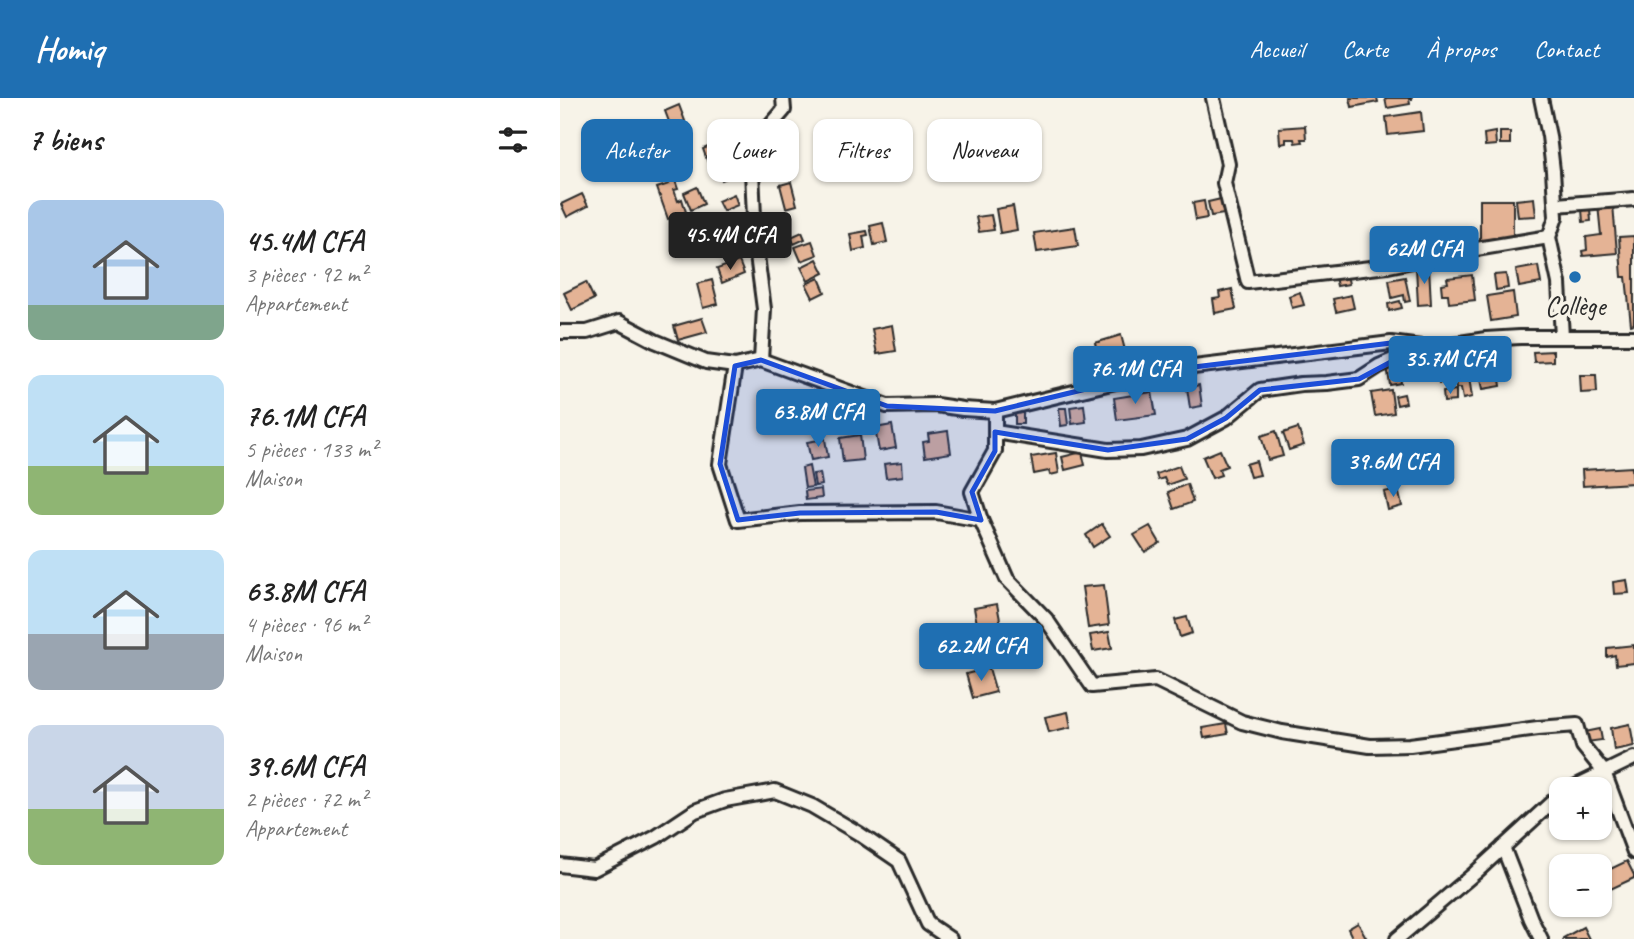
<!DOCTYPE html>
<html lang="fr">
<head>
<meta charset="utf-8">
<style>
	body { margin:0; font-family:Caveat,sans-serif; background:#f2f2f2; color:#222; height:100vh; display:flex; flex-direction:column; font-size:26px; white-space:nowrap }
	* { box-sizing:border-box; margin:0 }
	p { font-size:23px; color:#767676 }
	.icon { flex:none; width:38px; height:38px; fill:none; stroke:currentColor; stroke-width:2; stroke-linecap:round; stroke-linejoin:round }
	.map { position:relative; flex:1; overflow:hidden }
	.side { display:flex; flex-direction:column; background:#fff; width:560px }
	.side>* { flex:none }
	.guide { position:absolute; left:21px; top:21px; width:665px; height:63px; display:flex; gap:14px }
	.controls { position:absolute; left:989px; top:679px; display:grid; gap:14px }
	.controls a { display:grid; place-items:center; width:63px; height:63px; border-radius:14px; background:#fff; box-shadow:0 2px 5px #0004; font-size:35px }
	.price { position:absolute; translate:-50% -60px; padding:0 16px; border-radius:7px; background:#1f6fb2; color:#fff; font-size:23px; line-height:46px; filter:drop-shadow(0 2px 4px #0008) }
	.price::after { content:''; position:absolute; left:50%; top:42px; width:21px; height:16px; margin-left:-10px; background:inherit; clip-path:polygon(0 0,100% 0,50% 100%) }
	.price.active { background:#222; color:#fff }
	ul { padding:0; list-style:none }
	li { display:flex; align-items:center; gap:21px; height:175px; padding:0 28px }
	li span { display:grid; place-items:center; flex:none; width:196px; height:140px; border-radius:14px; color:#555 }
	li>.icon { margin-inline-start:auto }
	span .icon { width:84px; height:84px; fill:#fffc; stroke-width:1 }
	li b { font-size:30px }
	h2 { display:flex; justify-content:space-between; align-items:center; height:84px; padding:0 28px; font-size:30px }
	.tag { padding:0 24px; border-radius:14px; background:#fff; box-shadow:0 2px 5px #0004; font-size:24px; line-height:63px }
	.tag.active { background:#1f6fb2; color:#fff }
	header { display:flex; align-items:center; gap:42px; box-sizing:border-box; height:98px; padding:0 35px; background:#1f6fb2; color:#fff }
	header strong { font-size:33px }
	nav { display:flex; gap:38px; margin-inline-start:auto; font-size:24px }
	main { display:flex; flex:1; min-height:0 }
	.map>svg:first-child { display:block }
	.building { fill:#e4b395; stroke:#2b2b2b; stroke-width:2 }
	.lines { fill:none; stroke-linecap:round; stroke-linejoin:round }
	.street-casing { stroke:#2b2b2b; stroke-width:18 }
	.street { stroke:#f7f3e8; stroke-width:12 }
	.marked { fill:#1d4ed8; fill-opacity:0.2; stroke:#1d4ed8; stroke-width:5; stroke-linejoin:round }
	.poi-dot { fill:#1f6fb2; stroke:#f7f3e8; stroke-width:2.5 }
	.labels { text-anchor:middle; stroke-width:6; stroke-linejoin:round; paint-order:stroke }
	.poi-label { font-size:28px; fill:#2b2b2b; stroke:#f7f3e8 }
</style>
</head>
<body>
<header>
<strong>Homiq</strong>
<nav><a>Accueil</a><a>Carte</a><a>À propos</a><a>Contact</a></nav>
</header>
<main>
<section class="side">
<h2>7 biens<svg class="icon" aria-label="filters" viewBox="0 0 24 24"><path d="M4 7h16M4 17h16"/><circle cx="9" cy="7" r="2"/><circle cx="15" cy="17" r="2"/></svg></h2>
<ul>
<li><span style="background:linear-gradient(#a9c7e8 75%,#7fa58c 0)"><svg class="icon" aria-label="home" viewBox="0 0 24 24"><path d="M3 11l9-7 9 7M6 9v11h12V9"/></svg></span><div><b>45.4M CFA</b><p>3 pièces · 92 m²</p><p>Appartement</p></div></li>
<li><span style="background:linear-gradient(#bfe0f5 65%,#8fb573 0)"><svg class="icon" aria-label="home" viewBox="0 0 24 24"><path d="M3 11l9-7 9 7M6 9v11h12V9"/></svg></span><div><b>76.1M CFA</b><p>5 pièces · 133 m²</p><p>Maison</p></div></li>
<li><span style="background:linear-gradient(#bfe0f5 60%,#9aa5b1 0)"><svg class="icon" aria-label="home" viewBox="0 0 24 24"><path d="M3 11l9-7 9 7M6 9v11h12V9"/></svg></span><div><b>63.8M CFA</b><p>4 pièces · 96 m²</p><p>Maison</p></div></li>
<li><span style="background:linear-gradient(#c9d6e8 60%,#8fb573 0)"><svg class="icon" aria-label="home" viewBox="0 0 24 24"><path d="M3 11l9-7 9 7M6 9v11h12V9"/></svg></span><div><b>39.6M CFA</b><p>2 pièces · 72 m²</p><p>Appartement</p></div></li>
</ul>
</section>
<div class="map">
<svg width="1074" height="841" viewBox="0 0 1074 841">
	<rect width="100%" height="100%" fill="#f7f3e8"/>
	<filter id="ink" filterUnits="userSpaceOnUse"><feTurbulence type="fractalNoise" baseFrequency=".0143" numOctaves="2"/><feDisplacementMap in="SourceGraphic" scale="14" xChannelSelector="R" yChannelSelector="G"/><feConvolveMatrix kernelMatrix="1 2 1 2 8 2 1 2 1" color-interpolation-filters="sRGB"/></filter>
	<g filter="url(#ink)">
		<g class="building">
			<polygon points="790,0 817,0 818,4 792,9"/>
			<polygon points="825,0 852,0 852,1 849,1 850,6 827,10"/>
			<polygon points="119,7 125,23 111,29 105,13"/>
			<polygon points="861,14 863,33 828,37 826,19"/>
			<polygon points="745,28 746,41 741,41 742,44 735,45 734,41 726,41 726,45 720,46 719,30"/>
			<polygon points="69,29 75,42 58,48 52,35"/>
			<polygon points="935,34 936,47 925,48 924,36"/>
			<rect x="940" y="34" width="10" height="12"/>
			<polygon points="155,46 163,69 151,73 143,51"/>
			<polygon points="171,69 174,77 162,82 159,73"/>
			<polygon points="112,74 118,91 114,92 118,103 122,101 126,114 108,121 97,90 109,86 105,77"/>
			<polygon points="231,84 237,107 226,110 220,87"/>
			<polygon points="137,89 144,106 131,112 124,95"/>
			<polygon points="22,96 28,108 7,119 1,106"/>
			<polygon points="174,96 178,107 163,113 158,103"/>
			<polygon points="974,100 976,118 958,119 956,102"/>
			<polygon points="661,101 664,116 651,118 648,104"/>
			<polygon points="920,102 953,102 953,141 920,142"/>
			<polygon points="644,103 647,120 636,122 633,105"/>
			<polygon points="1053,106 1057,155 1023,158 1022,153 1027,152 1026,139 1041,137 1038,107"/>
			<polygon points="453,108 457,132 440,135 436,111"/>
			<polygon points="1022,111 1030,111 1031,123 1023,124"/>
			<polygon points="431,117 434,132 419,134 416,119"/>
			<polygon points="323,125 327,144 314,147 310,128"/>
			<polygon points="515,129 518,148 477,154 474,135"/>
			<polygon points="307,133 308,137 303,138 305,150 293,153 290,136"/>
			<polygon points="242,134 245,141 234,146 231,139"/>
			<polygon points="1074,138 1074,226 1071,227 1066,179 1062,179 1059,139"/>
			<polygon points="252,143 257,157 241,163 235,149"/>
			<polygon points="257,161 264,175 248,183 241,169"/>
			<polygon points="179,163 184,176 162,185 157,171"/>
			<polygon points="869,168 871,206 858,207 856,169"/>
			<polygon points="978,168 981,185 959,189 956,172"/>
			<polygon points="946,176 948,190 936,192 934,177"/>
			<polygon points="787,177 789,186 777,188 775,179"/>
			<polygon points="912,177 915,202 889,205 888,196 882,196 881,186 888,185 887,180"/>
			<polygon points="845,179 850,203 845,204 844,197 832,200 829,182"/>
			<polygon points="259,180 265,194 253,200 246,186"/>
			<polygon points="152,182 158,206 143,210 137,186"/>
			<polygon points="26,184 34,201 12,212 4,195"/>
			<polygon points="672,191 676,211 655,215 653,201 660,200 659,194"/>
			<polygon points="740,194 744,207 732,210 729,198"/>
			<polygon points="953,194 956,219 931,223 927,198"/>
			<polygon points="791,197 794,210 776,214 773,201"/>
			<polygon points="840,203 842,210 829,213 828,206"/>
			<polygon points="142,220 147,234 118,242 114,228"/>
			<polygon points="332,227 336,253 317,256 312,231"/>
			<polygon points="561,237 566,256 549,261 547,254 538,256 535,245"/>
			<polygon points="993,253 993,263 974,264 973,254"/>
			<polygon points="910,259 912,272 908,272 912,299 903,301 901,290 896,290 892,262"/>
			<polygon points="839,266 841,285 830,287 827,268"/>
			<polygon points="891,267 892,284 879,285 878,268"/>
			<polygon points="938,268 941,288 923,291 919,271"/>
			<polygon points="1020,277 1036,277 1037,294 1021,295"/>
			<polygon points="639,287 642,308 630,310 627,290"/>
			<polygon points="831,292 834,315 815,318 811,295"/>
			<polygon points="896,292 896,303 884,304 883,294"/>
			<polygon points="592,294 596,317 557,322 554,300"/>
			<polygon points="844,296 846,305 837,307 835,298"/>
			<polygon points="524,307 526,324 512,326 510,309"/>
			<polygon points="499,310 506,310 508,327 501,328"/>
			<rect x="455" y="315" width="8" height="11"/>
			<polygon points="332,327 336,350 319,353 315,330"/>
			<polygon points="738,330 744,347 729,352 723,335"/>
			<polygon points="388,333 391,355 365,359 363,344 369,343 368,336"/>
			<polygon points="716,333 723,358 708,362 701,338"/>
			<polygon points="300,337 303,362 283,364 280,340"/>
			<polygon points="265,341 268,359 251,362 247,344"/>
			<polygon points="791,351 795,363 785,366 787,375 778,378 772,357"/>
			<polygon points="660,352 667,368 659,371 661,377 652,380 643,359"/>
			<polygon points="522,354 525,367 505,372 502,359"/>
			<polygon points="496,355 499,375 490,377 489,373 474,376 471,359"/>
			<polygon points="696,363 700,377 690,379 686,366"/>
			<polygon points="342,364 343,378 326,380 324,366"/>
			<polygon points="249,368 253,389 245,390 242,370"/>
			<polygon points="619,368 624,381 607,387 604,380 598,382 596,376"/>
			<polygon points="1072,369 1073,385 1023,388 1022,372"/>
			<polygon points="260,375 262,387 255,388 253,376"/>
			<polygon points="627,386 633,404 614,411 608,394"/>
			<polygon points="261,391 262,400 246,402 245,393"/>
			<polygon points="838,391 842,408 828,412 824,394"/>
			<polygon points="542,426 550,438 533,449 526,437"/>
			<polygon points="590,428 600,445 585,454 574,437"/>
			<polygon points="1067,482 1069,495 1054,496 1053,484"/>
			<polygon points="544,487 549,527 528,530 522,489"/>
			<polygon points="437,506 441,527 418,531 414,510"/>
			<polygon points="627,519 632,535 620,539 615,522"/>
			<polygon points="549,534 552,550 533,553 530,537"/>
			<polygon points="1074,547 1074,565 1056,567 1055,557 1047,559 1047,550"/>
			<polygon points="429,570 436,594 413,600 406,576"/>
			<polygon points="508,614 511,629 489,634 485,619"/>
			<polygon points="666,626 668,636 644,640 642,630"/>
			<polygon points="1070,626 1074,648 1054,652 1051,630"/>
			<polygon points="1040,631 1042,642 1027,644 1025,634"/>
			<polygon points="1067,763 1074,777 1074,780 1040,796 1040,776"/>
			<polygon points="798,825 807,841 793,841 788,831"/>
			<polygon points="1023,829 1029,841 1003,841 1003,840"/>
		</g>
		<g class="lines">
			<g class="street-casing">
				<g id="street">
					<polyline points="653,0 668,66 664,85 688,184 828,168 892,155 989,139"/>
					<polyline points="981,0 989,38 993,73 996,119 989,139 999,185 1002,239"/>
					<polyline points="996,107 1074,101"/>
					<polyline points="0,234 27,234 59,224 95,243 146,264 175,268 201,262 327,308 376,307 403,311 435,313 601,273 831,245 876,251"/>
					<polyline points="201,262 204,211 195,142 191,50 224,12 223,0"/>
					<polyline points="175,268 160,366 178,422 240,415 376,414 421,422 447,481 486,521 532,588 596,582 682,624 722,634 810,648 850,647 978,630 1017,627 1023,648 1044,674 1074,754"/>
					<polyline points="435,334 548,352 581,351 627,341 666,320 700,292 741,286 767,285 799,281 819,268 842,258 893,246 926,241 960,239 1074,239"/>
					<polyline points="421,422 412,394 435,353 435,313"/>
					<polyline points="1010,691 1074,660"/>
					<polyline points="943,749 971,821 981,841"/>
					<polyline points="0,767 34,771 96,739 135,713 165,702 215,693 252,708 298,735 339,763 368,826 390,841"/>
					<polyline points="837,841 915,775 1001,696"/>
				</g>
			</g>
			<use href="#street" class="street"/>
		</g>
	</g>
	<path class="marked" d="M831 245 876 251 842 258 799 281 700 292 666 320 627 341 548 352 435 334V353L412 394 421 422 376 414 240 415 178 422 160 366 175 268 201 262 327 308 435 313 601 273Z"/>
	<circle class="poi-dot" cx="1015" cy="179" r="7"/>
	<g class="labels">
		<g class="poi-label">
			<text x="1015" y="217">Collège</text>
		</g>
	</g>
</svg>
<div class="controls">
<a>+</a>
<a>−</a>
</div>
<b class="price active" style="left:170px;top:174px">45.4M CFA</b>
<b class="price" style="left:864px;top:188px">62M CFA</b>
<b class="price" style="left:890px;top:298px">35.7M CFA</b>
<b class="price" style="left:575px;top:308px">76.1M CFA</b>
<b class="price" style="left:258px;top:351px">63.8M CFA</b>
<b class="price" style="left:833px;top:401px">39.6M CFA</b>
<b class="price" style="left:421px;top:585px">62.2M CFA</b>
<div class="guide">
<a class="tag active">Acheter</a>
<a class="tag">Louer</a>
<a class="tag">Filtres</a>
<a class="tag">Nouveau</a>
</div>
</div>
</main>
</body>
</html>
